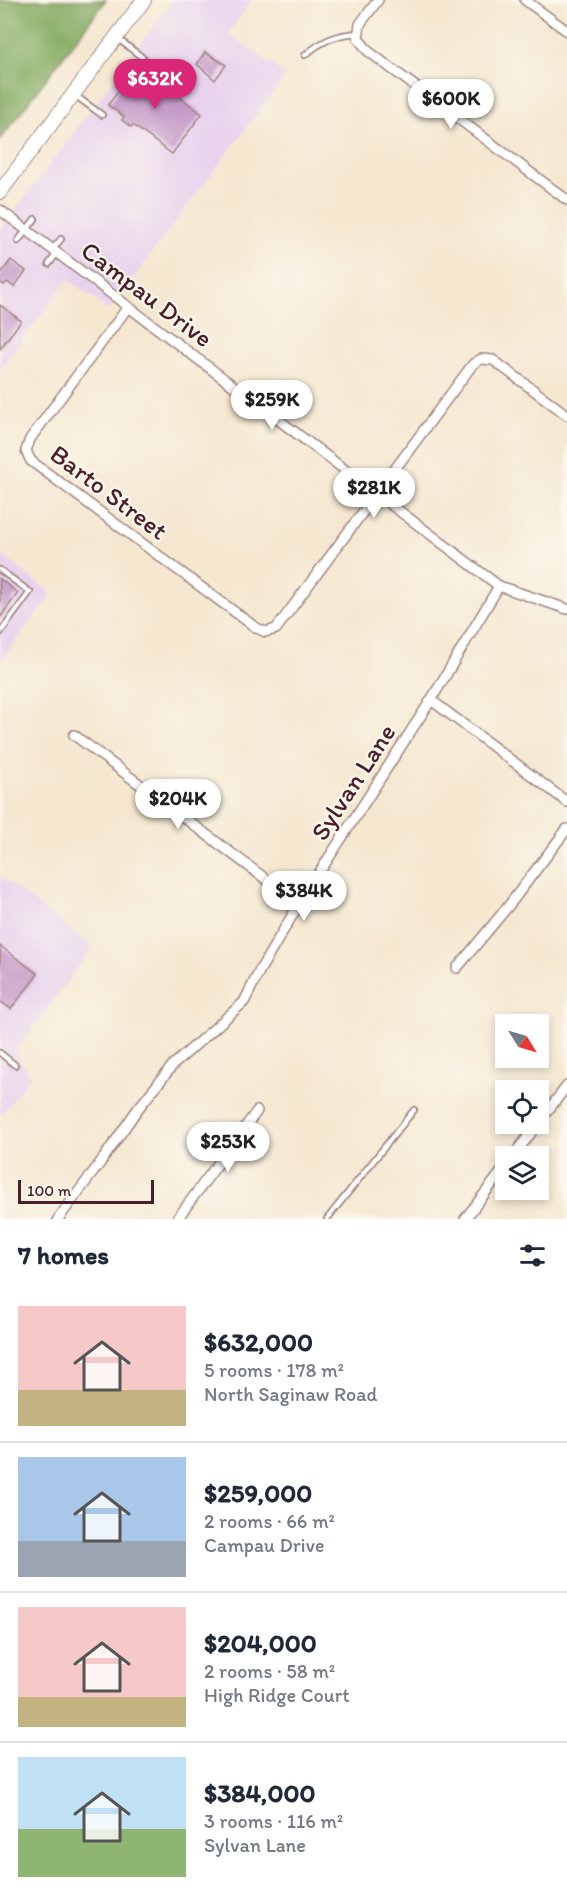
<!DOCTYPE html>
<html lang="en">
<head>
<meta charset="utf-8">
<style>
	body { margin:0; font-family:Itim,sans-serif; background:#f6f6f7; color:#1f2937; height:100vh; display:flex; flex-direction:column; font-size:22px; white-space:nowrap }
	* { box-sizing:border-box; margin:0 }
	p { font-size:20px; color:#747a83 }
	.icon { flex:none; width:33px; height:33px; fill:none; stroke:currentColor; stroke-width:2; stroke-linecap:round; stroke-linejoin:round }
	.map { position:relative; height:1219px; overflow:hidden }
	.side { display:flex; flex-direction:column; background:#fff; flex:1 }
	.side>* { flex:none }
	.needle { width:39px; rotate:127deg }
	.controls { position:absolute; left:495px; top:1014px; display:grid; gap:12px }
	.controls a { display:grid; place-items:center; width:54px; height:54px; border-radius:0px; background:#fff; box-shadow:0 3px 9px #0003; font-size:30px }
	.scale { position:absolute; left:18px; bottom:15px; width:136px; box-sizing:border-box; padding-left:6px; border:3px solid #4a1f2b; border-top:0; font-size:16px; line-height:21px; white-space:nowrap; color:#4a1f2b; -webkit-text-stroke:4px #fbf7ec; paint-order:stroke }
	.price { position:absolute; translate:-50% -51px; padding:0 14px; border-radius:21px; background:#fff; color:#222; font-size:20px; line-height:39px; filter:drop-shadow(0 2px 3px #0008) }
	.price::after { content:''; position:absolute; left:50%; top:36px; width:18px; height:14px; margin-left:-9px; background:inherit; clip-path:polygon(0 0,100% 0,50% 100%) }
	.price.selected { background:#db2777; color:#fff }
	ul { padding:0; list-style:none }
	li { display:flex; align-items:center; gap:18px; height:150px; padding:0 18px }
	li+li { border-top:2px solid #e0e1e3 }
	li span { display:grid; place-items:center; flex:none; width:168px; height:120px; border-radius:0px; color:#555 }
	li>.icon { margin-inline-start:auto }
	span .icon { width:72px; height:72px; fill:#fffc; stroke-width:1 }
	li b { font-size:26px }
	h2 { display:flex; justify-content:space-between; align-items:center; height:72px; padding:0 18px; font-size:26px }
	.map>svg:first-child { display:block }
	.built { fill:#e8d2ee }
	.forest { fill:#84ab62; stroke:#676546; stroke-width:1.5 }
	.building { fill:#c69bc9 }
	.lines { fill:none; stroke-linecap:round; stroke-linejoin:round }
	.service-casing { stroke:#a0837e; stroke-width:8 }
	.minor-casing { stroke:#a0837e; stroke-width:12 }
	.secondary-casing { stroke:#a0837e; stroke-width:16 }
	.service { stroke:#fff; stroke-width:4.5 }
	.minor { stroke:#fff; stroke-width:9 }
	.secondary { stroke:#fff; stroke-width:14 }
	.labels { text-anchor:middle; stroke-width:4.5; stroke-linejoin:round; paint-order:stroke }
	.street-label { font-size:26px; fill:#4a1f2b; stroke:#fbf7ec }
</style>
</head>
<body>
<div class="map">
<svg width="567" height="1219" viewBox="0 0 567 1219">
	<rect width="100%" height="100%" fill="#fbf7ec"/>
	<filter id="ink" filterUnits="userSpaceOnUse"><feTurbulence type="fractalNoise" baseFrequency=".0167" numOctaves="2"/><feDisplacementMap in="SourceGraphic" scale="12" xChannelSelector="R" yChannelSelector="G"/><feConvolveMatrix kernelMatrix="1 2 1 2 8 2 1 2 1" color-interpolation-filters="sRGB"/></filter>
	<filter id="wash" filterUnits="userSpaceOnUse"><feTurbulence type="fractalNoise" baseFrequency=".008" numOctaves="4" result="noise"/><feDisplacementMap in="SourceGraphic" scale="24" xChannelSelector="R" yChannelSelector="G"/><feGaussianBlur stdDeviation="1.35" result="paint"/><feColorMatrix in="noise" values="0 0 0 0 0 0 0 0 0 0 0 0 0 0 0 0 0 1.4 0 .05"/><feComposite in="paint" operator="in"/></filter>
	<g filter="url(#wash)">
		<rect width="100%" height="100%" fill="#f5e7d0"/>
		<g class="built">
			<polygon points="173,0 252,0 228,33 286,75 109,310 68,279 0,370 0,231"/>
			<polygon points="0,554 52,594 0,662"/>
			<polygon points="0,876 93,947 14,1053 31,1075 0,1117"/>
		</g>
		<polygon class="forest" points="0,0 106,0 0,140"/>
		<g id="blocks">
			<g class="building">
				<polygon points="205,52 226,65 215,80 197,64"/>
				<polygon points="136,67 152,79 155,75 165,82 163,84 202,114 172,154 133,125 131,127 122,120 124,117 108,105"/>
				<polygon points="11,260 26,271 14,287 7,282 4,285 0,282 0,275"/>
				<polygon points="0,305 21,321 0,349"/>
				<polygon points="0,579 18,593 0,618"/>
				<polygon points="0,946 38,974 11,1009 0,1001"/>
			</g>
		</g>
	</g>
	<g filter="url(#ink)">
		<use href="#blocks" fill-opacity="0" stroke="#a0837e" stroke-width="1.5"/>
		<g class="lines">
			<g class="service-casing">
				<g id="service">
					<polyline points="117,38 143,58"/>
					<path d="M305 55C322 41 336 34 359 33"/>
					<polyline points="76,96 102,115"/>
					<polyline points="18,241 35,219"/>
					<polyline points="52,250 61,239"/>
					<polyline points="49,264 57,253"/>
					<polyline points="0,570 30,592 0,633"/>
					<polyline points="0,1053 15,1065"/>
					<polyline points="327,1219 414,1110"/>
				</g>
			</g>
			<g class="minor-casing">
				<g id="minor">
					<polyline points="378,0 360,24 358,38 368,51 567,200"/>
					<polyline points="525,0 567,31"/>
					<polyline points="0,210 499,586 567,609"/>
					<polyline points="128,307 30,439 26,451 31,461 255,627 265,632 276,629 473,364 481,359 493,360 567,415"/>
					<polyline points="431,700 567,802"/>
					<polyline points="74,735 299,904"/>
					<polyline points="457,968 510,904 567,829"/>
					<polyline points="538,1123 567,1086"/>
					<polyline points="513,1156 538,1124"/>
					<polyline points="58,1219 103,1159 137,1110 173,1065 244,1002 260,970 299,904 431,700 499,586"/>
					<polyline points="177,1219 257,1111"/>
					<polyline points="465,1219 506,1166"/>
				</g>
			</g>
			<g class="secondary-casing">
				<polyline id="secondary" points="0,192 144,0"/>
			</g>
			<use href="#service" class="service"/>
			<use href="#minor" class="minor"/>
			<use href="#secondary" class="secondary"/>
		</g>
	</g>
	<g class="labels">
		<g class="street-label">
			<text transform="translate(147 294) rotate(37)" y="9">Campau Drive</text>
			<text transform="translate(109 492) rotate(37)" y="9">Barto Street</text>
			<text transform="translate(353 782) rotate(-57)" y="9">Sylvan Lane</text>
		</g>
	</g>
</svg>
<div class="controls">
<a><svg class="needle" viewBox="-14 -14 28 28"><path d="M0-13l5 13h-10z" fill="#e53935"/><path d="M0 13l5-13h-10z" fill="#747a83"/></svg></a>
<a><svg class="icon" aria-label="locate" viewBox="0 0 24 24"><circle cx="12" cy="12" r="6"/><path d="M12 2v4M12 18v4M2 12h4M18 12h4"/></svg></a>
<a><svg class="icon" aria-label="layers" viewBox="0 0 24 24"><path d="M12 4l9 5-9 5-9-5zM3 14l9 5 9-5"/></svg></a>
</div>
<div class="scale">100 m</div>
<b class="price selected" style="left:155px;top:110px">$632K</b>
<b class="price" style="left:451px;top:130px">$600K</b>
<b class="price" style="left:272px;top:431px">$259K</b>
<b class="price" style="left:374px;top:519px">$281K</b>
<b class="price" style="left:178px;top:830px">$204K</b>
<b class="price" style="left:304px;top:922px">$384K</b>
<b class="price" style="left:228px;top:1173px">$253K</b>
</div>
<section class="side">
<h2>7 homes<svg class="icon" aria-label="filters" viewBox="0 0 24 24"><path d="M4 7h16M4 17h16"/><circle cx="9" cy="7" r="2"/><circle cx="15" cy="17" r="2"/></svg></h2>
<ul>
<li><span style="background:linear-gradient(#f6c9c9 70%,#c2b280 0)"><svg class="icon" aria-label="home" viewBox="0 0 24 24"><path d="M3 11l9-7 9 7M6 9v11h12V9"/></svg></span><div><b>$632,000</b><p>5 rooms · 178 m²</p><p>North Saginaw Road</p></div></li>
<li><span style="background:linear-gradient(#a9c7e8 70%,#9aa5b1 0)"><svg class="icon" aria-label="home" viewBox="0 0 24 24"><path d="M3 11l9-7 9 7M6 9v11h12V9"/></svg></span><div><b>$259,000</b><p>2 rooms · 66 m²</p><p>Campau Drive</p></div></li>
<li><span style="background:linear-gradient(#f6c9c9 75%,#c2b280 0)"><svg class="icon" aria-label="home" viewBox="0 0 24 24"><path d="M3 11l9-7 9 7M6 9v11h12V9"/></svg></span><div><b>$204,000</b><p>2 rooms · 58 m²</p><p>High Ridge Court</p></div></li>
<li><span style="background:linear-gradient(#bfe0f5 60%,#8fb573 0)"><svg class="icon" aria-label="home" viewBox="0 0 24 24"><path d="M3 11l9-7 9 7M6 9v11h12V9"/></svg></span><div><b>$384,000</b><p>3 rooms · 116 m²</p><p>Sylvan Lane</p></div></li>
</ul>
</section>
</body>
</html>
